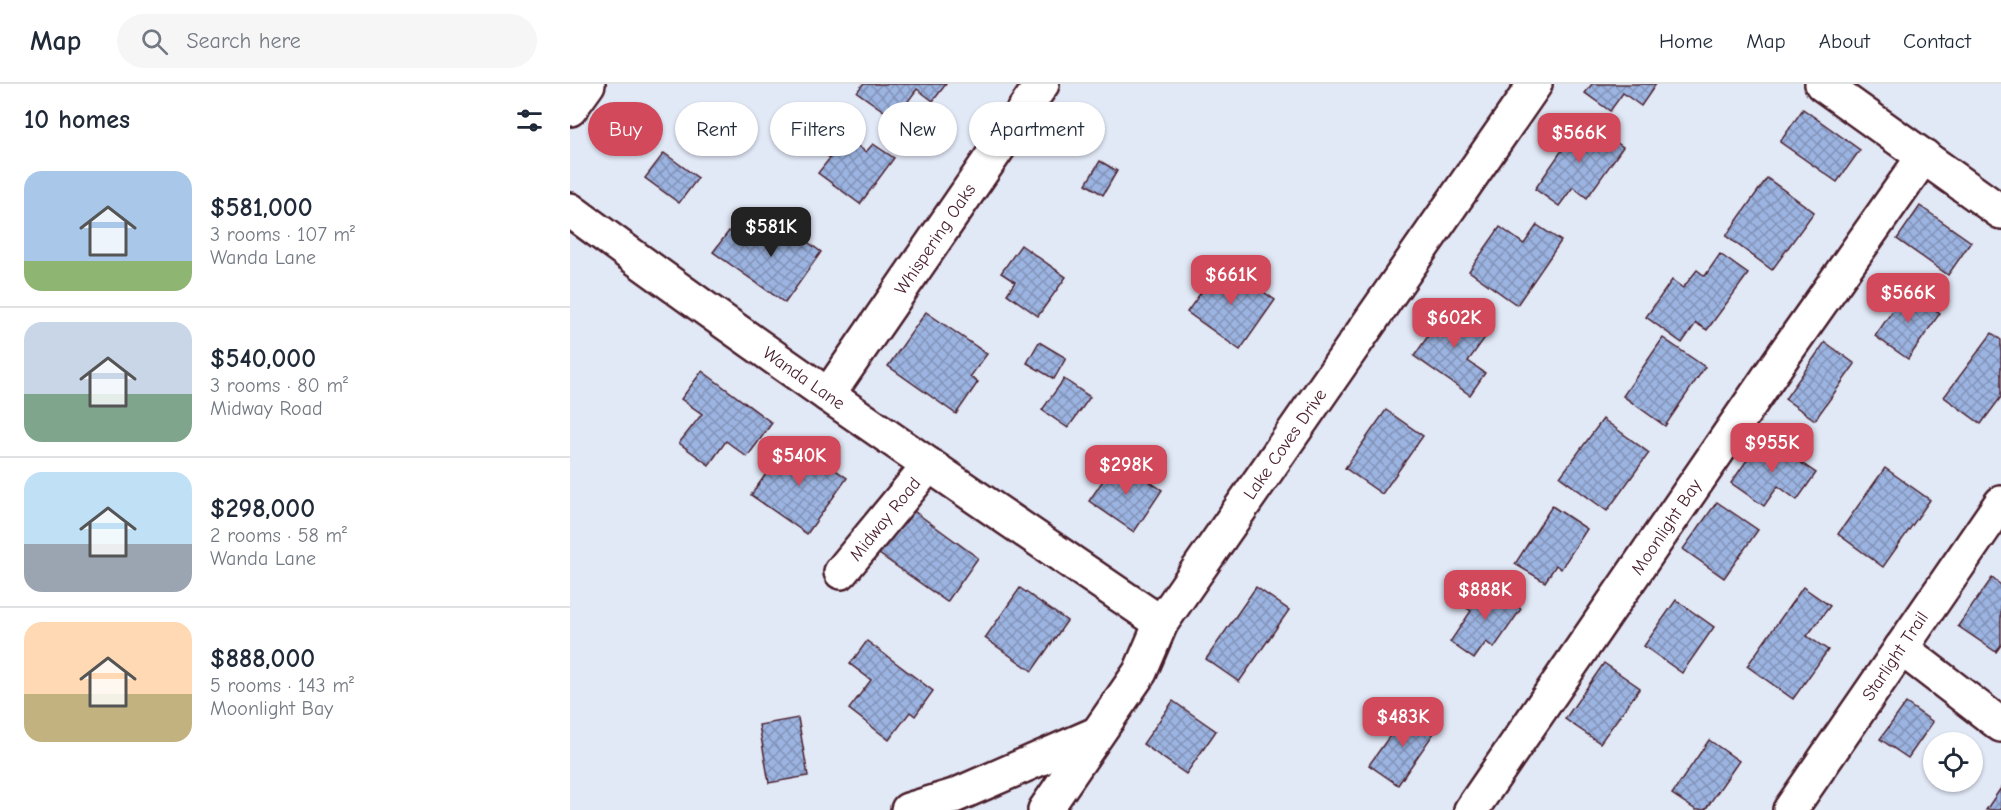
<!DOCTYPE html>
<html lang="en">
<head>
<meta charset="utf-8">
<style>
	body { margin:0; font-family:"Comic Neue",sans-serif; background:#f6f6f7; color:#1f2937; height:100vh; display:flex; flex-direction:column; font-size:22px; white-space:nowrap }
	* { box-sizing:border-box; margin:0 }
	p { font-size:20px; color:#747a83 }
	.icon { flex:none; width:33px; height:33px; fill:none; stroke:currentColor; stroke-width:2; stroke-linecap:round; stroke-linejoin:round }
	.map { position:relative; flex:1; overflow:hidden }
	.drawer { display:flex; flex-direction:column; background:#fff; width:570px }
	.drawer>* { flex:none }
	.top-card { position:absolute; left:18px; top:18px; width:570px; height:54px; display:flex; gap:12px }
	.controls { position:absolute; left:1353px; top:648px; display:grid; gap:12px }
	.controls a { display:grid; place-items:center; width:60px; height:60px; border-radius:50%; background:#fff; box-shadow:0 2px 4px #0004; font-size:30px }
	.price { position:absolute; translate:-50% -51px; padding:0 14px; border-radius:12px; background:#d1495b; color:#fff; font-size:20px; line-height:39px; filter:drop-shadow(0 2px 3px #0008) }
	.price::after { content:''; position:absolute; left:50%; top:36px; width:18px; height:14px; margin-left:-9px; background:inherit; clip-path:polygon(0 0,100% 0,50% 100%) }
	.price.on { background:#222; color:#fff }
	ul { padding:0; list-style:none }
	li { display:flex; align-items:center; gap:18px; height:150px; padding:0 24px }
	li+li { border-top:2px solid #e0e1e3 }
	li span { display:grid; place-items:center; flex:none; width:168px; height:120px; border-radius:18px; color:#555 }
	li>.icon { margin-inline-start:auto }
	span .icon { width:72px; height:72px; fill:#fffc; stroke-width:1 }
	li b { font-size:26px }
	h2 { display:flex; justify-content:space-between; align-items:center; height:72px; padding:0 24px; font-size:26px }
	.tag { padding:0 21px; border-radius:27px; background:#fff; box-shadow:0 2px 4px #0004; font-size:21px; line-height:54px }
	.tag.on { background:#d1495b; color:#fff }
	header { display:flex; align-items:center; gap:36px; box-sizing:border-box; height:84px; padding:0 30px; background:#fff; border-bottom:2px solid #e0e1e3 }
	header strong { font-size:28px }
	nav { display:flex; gap:33px; margin-inline-start:auto; font-size:21px }
	.search { width:420px; height:54px; background:#f6f6f7; display:flex; align-items:center; gap:15px; box-sizing:border-box; padding:0 21px; border-radius:33px; color:#747a83; font-size:22px }
	main { display:flex; flex:1; min-height:0 }
	.map>svg:first-child { display:block }
	.building { fill:url(#building-cross-hatch); stroke:#4a1f2b; stroke-width:1.5 }
	.lines { fill:none; stroke-linecap:round; stroke-linejoin:round }
	.minor-casing { stroke:#4a1f2b; stroke-width:38 }
	.minor { stroke:#fff; stroke-width:33 }
	.labels { text-anchor:middle; stroke-width:5; stroke-linejoin:round; paint-order:stroke }
	.street-label { font-size:18px; fill:#4a1f2b; stroke:#fff }
</style>
</head>
<body>
<header>
<strong>Map</strong>
<div class="search"><svg class="icon" aria-label="search" viewBox="0 0 24 24"><circle cx="10" cy="10" r="6"/><path d="M15 15l6 6"/></svg>Search here</div>
<nav><a>Home</a><a>Map</a><a>About</a><a>Contact</a></nav>
</header>
<main>
<section class="drawer">
<h2>10 homes<svg class="icon" aria-label="filters" viewBox="0 0 24 24"><path d="M4 7h16M4 17h16"/><circle cx="9" cy="7" r="2"/><circle cx="15" cy="17" r="2"/></svg></h2>
<ul>
<li><span style="background:linear-gradient(#a9c7e8 75%,#8fb573 0)"><svg class="icon" aria-label="home" viewBox="0 0 24 24"><path d="M3 11l9-7 9 7M6 9v11h12V9"/></svg></span><div><b>$581,000</b><p>3 rooms · 107 m²</p><p>Wanda Lane</p></div></li>
<li><span style="background:linear-gradient(#c9d6e8 60%,#7fa58c 0)"><svg class="icon" aria-label="home" viewBox="0 0 24 24"><path d="M3 11l9-7 9 7M6 9v11h12V9"/></svg></span><div><b>$540,000</b><p>3 rooms · 80 m²</p><p>Midway Road</p></div></li>
<li><span style="background:linear-gradient(#bfe0f5 60%,#9aa5b1 0)"><svg class="icon" aria-label="home" viewBox="0 0 24 24"><path d="M3 11l9-7 9 7M6 9v11h12V9"/></svg></span><div><b>$298,000</b><p>2 rooms · 58 m²</p><p>Wanda Lane</p></div></li>
<li><span style="background:linear-gradient(#ffd9b3 60%,#c2b280 0)"><svg class="icon" aria-label="home" viewBox="0 0 24 24"><path d="M3 11l9-7 9 7M6 9v11h12V9"/></svg></span><div><b>$888,000</b><p>5 rooms · 143 m²</p><p>Moonlight Bay</p></div></li>
</ul>
</section>
<div class="map">
<svg width="1431" height="726" viewBox="0 0 1431 726">
	<defs>
		<pattern id="building-cross-hatch" width="8" height="8" patternUnits="userSpaceOnUse" patternTransform="scale(1.5)"><rect width="8" height="8" fill="#9cb4e1"/><path d="M0 0l8 8M0 8l8-8" fill="none" stroke="#8192b7"/></pattern>
	</defs>
	<rect width="100%" height="100%" fill="#e1e8f6"/>
	<filter id="ink" filterUnits="userSpaceOnUse"><feTurbulence type="fractalNoise" baseFrequency=".0167" numOctaves="2"/><feDisplacementMap in="SourceGraphic" scale="12" xChannelSelector="R" yChannelSelector="G"/><feConvolveMatrix kernelMatrix="1 2 1 2 8 2 1 2 1" color-interpolation-filters="sRGB"/></filter>
	<g filter="url(#ink)">
		<g class="building">
			<polygon points="293,0 376,0 363,17 347,5 325,35 287,8"/>
			<polygon points="1022,0 1086,0 1071,22 1053,9 1040,27 1015,9"/>
			<polygon points="1233,25 1290,66 1267,98 1210,58"/>
			<polygon points="241,28 296,68 303,60 324,74 290,120 248,89 260,74 226,49"/>
			<polygon points="1013,36 1053,63 1017,114 1003,103 989,122 965,105"/>
			<polygon points="94,69 128,94 109,119 75,94"/>
			<polygon points="530,77 547,87 533,111 516,100"/>
			<polygon points="1197,94 1244,128 1202,186 1156,152"/>
			<polygon points="1350,122 1401,158 1378,191 1327,155"/>
			<polygon points="201,131 251,168 215,219 143,168 159,147 180,161"/>
			<polygon points="967,141 991,157 947,221 899,187 930,143 954,160"/>
			<polygon points="451,161 496,193 468,232 437,210 445,198 431,189"/>
			<polygon points="1150,170 1178,190 1137,246 1126,239 1112,259 1076,233 1102,196 1113,204 1127,186 1135,192"/>
			<polygon points="652,179 705,216 670,266 617,228"/>
			<polygon points="1337,206 1370,229 1338,275 1305,252"/>
			<polygon points="880,221 919,248 898,277 915,289 900,311 844,272"/>
			<polygon points="356,228 417,270 400,293 408,298 386,330 318,282"/>
			<polygon points="1422,249 1431,256 1431,313 1411,340 1374,313"/>
			<polygon points="1093,254 1135,283 1095,342 1053,312"/>
			<polygon points="469,258 496,274 484,295 457,279"/>
			<polygon points="1255,258 1285,280 1245,336 1215,315"/>
			<polygon points="132,287 202,339 177,373 156,357 139,381 109,359 132,330 111,315"/>
			<polygon points="494,295 520,313 498,344 472,326"/>
			<polygon points="816,326 853,352 812,410 775,384"/>
			<polygon points="1033,335 1079,369 1037,427 990,393"/>
			<polygon points="1193,353 1246,389 1227,416 1208,402 1194,422 1161,399"/>
			<polygon points="221,355 277,394 237,450 181,411"/>
			<polygon points="547,376 592,406 564,448 519,417"/>
			<polygon points="1315,384 1360,416 1313,483 1268,450"/>
			<polygon points="1147,418 1188,446 1154,494 1113,465"/>
			<polygon points="337,422 408,474 377,518 305,467"/>
			<polygon points="982,422 1017,445 991,485 986,481 975,498 945,480"/>
			<polygon points="1422,494 1431,501 1431,561 1426,568 1388,542"/>
			<polygon points="912,498 951,525 924,564 916,558 904,575 880,558 901,527 895,523"/>
			<polygon points="686,503 719,526 669,598 636,575"/>
			<polygon points="1233,503 1260,522 1237,552 1258,566 1223,615 1177,582"/>
			<polygon points="450,504 497,537 462,587 415,554"/>
			<polygon points="1106,516 1144,543 1112,589 1074,562"/>
			<polygon points="297,557 363,607 345,632 340,628 319,656 279,625 301,596 280,580"/>
			<polygon points="1034,579 1070,604 1030,659 995,635"/>
			<polygon points="603,617 646,647 616,690 573,660"/>
			<polygon points="1336,619 1363,638 1338,674 1310,655"/>
			<polygon points="838,626 866,646 828,701 799,681"/>
			<polygon points="228,634 238,692 199,699 189,641"/>
			<polygon points="1139,656 1169,677 1135,726 1126,726 1102,710"/>
			<polygon points="1431,704 1431,726 1416,726"/>
		</g>
		<g class="lines">
			<g class="minor-casing">
				<g id="minor">
					<polyline points="1252,0 1431,128"/>
					<polyline points="0,25 18,0"/>
					<path d="M0 126C193 269 392 404 591 539"/>
					<polyline points="258,311 472,0"/>
					<polyline points="271,488 359,381"/>
					<polyline points="1331,564 1431,641"/>
					<polyline points="338,726 384,712 526,650"/>
					<polyline points="475,726 570,588 591,539 965,0"/>
					<polyline points="901,726 1213,272 1354,72"/>
					<polyline points="1220,726 1431,419"/>
				</g>
			</g>
			<use href="#minor" class="minor"/>
		</g>
	</g>
	<g class="labels">
		<g class="street-label">
			<text transform="translate(365 155) rotate(-56)" y="6">Whispering Oaks</text>
			<text transform="translate(234 294) rotate(35)" y="6">Wanda Lane</text>
			<text transform="translate(715 360) rotate(-55)" y="6">Lake Coves Drive</text>
			<text transform="translate(315 435) rotate(-51)" y="6">Midway Road</text>
			<text transform="translate(1096 443) rotate(-56)" y="6">Moonlight Bay</text>
			<text transform="translate(1325 572) rotate(-56)" y="6">Starlight Trail</text>
		</g>
	</g>
</svg>
<div class="controls">
<a><svg class="icon" aria-label="locate" viewBox="0 0 24 24"><circle cx="12" cy="12" r="6"/><path d="M12 2v4M12 18v4M2 12h4M18 12h4"/></svg></a>
</div>
<b class="price" style="left:1009px;top:80px">$566K</b>
<b class="price on" style="left:201px;top:174px">$581K</b>
<b class="price" style="left:661px;top:222px">$661K</b>
<b class="price" style="left:1338px;top:240px">$566K</b>
<b class="price" style="left:884px;top:265px">$602K</b>
<b class="price" style="left:1202px;top:390px">$955K</b>
<b class="price" style="left:229px;top:403px">$540K</b>
<b class="price" style="left:556px;top:412px">$298K</b>
<b class="price" style="left:915px;top:537px">$888K</b>
<b class="price" style="left:833px;top:664px">$483K</b>
<div class="top-card">
<a class="tag on">Buy</a>
<a class="tag">Rent</a>
<a class="tag">Filters</a>
<a class="tag">New</a>
<a class="tag">Apartment</a>
</div>
</div>
</main>
</body>
</html>
